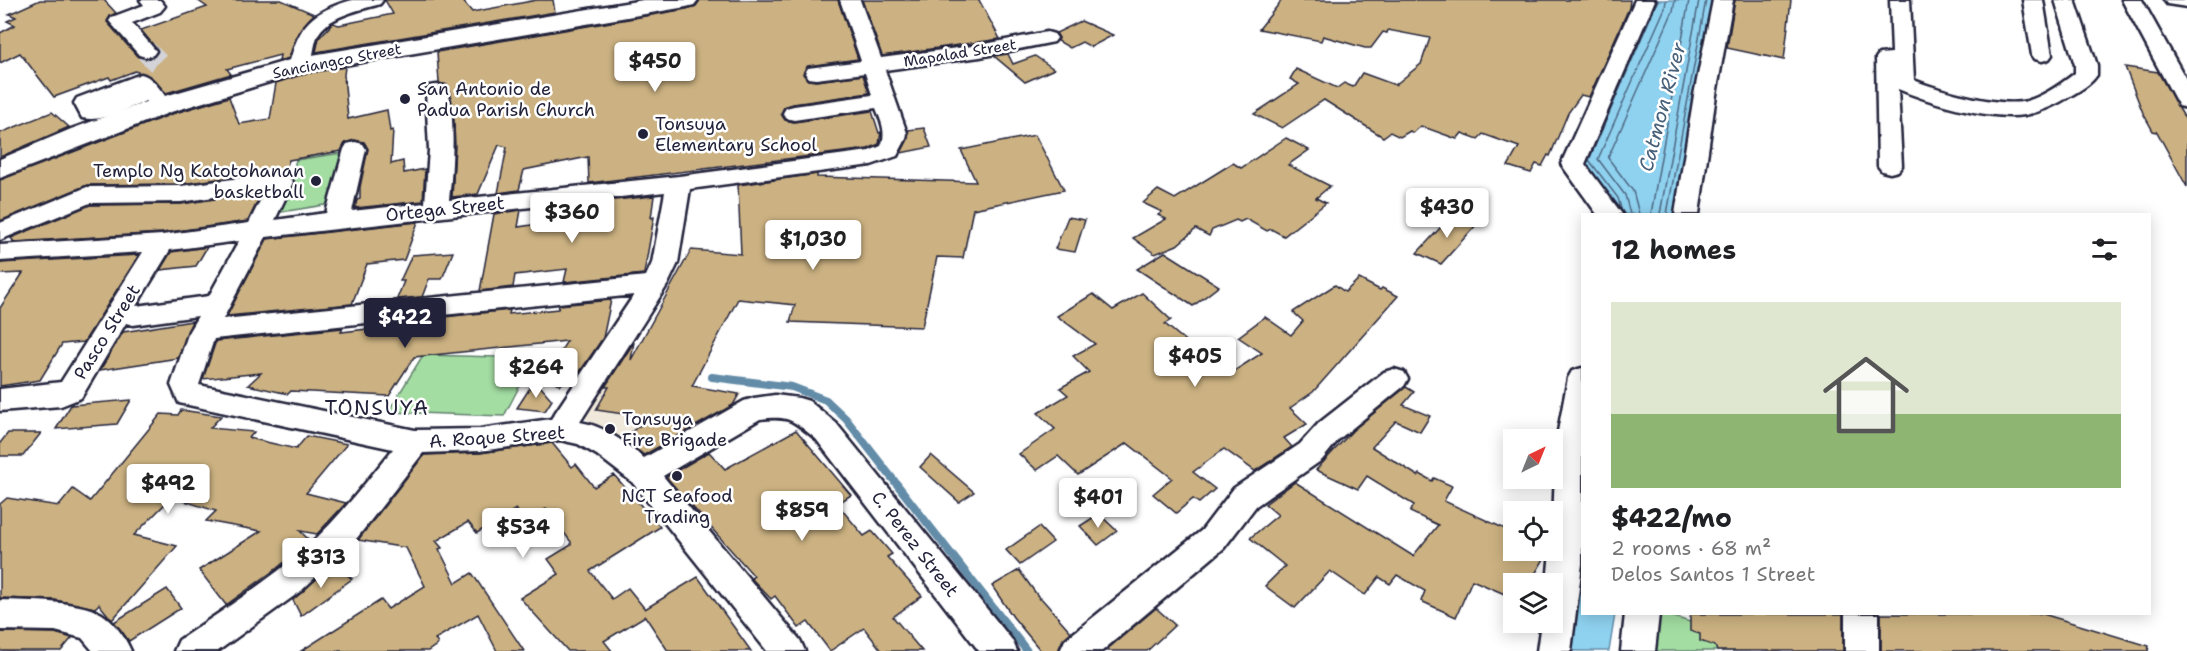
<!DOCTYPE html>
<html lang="en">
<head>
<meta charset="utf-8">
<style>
	body { margin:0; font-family:"Shantell Sans",sans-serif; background:#f6f6f6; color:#202124; height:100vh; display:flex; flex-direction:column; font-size:22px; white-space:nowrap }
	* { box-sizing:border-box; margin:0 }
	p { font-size:20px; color:#757577 }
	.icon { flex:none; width:33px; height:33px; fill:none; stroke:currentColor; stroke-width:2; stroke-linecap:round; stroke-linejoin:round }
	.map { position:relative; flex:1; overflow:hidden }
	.panel { position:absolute; left:1581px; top:213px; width:570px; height:402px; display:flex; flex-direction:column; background:#fff; border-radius:0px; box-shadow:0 3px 15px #0003 }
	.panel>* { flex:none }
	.needle { width:39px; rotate:43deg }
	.fabs { position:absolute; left:1503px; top:429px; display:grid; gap:12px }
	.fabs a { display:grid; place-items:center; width:60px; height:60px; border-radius:0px; background:#fff; box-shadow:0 3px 15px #0003; font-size:30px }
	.price { position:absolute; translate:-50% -51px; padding:0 14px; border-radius:6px; background:#fff; color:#222; font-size:20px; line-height:39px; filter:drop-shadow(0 2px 3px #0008) }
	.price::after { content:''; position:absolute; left:50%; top:36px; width:18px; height:14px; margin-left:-9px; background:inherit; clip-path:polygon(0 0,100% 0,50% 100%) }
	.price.selected { background:#22223b; color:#fff }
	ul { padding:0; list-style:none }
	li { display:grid; align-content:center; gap:12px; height:318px; padding:0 30px }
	li span { display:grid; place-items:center; height:186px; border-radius:0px; color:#555 }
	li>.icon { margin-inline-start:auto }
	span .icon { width:108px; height:108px; fill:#fffc; stroke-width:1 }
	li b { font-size:26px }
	h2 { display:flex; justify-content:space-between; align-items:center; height:72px; padding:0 30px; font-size:26px }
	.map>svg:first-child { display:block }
	.built { fill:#f0e8da }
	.green { fill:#a3dda2; stroke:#62806e; stroke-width:1.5 }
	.water { fill:#8fd2f0; stroke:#638ca8; stroke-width:1.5 }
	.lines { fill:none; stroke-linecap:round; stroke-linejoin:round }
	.shore { stroke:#4e6883; stroke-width:1.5 }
	.stream { stroke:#638ca8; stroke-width:8 }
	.building { fill:#ccb282; stroke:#22223b; stroke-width:1.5 }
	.minor-tunnel { stroke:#d3d3d8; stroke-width:22; stroke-dasharray:22 11; stroke-linecap:butt }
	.minor-casing { stroke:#22223b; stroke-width:5 }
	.major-casing { stroke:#22223b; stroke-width:5 }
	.minor { fill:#fff; fill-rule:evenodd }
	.major { fill:#fff; fill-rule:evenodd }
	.poi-dot { fill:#22223b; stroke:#fff; stroke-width:2 }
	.labels { text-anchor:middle; stroke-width:5; stroke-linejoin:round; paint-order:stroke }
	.far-street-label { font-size:15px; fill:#22223b; stroke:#fff }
	.poi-label { font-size:18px; fill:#22223b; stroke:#fff; text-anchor:start }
	.street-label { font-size:18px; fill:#22223b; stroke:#fff }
	.water-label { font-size:20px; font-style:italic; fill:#48607a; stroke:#fff }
	.quarter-label { font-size:21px; letter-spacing:1.5px; fill:#22223b; stroke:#fff }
</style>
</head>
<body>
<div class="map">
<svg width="2187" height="651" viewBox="0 0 2187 651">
	<rect width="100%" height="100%" fill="#fff"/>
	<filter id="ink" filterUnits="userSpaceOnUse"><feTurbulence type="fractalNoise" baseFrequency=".0167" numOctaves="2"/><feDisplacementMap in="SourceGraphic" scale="12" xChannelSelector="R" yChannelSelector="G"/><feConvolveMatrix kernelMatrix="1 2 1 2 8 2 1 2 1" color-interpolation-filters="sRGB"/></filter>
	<g filter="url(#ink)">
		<polygon class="built" points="604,375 742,393 729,418 646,464 578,413"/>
		<g class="green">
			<polygon points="348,152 337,203 281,212 296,160"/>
			<polygon points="423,355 534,358 504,416 388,412"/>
			<polygon points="1654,614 1664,614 1749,640 1749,651 1651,651"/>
		</g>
		<g class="water">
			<polygon points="1653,0 1712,0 1673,214 1617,214 1613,201 1582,162"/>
			<polygon points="1582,425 1582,614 1615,614 1609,651 1565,651 1579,443"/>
		</g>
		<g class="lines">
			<g class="shore">
				<polyline points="1622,212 1618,198 1589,160 1658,0"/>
				<polyline points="1630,214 1625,195 1598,159 1665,8 1666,0"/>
				<polyline points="1639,214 1633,191 1608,158 1673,11 1675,0"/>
				<polyline points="1651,214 1689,0"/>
				<polyline points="1660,214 1699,0"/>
				<polyline points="1667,214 1706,0"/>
			</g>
			<polyline class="stream" points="712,377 792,387 826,400 846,419 1027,651"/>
		</g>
		<g class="building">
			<polygon points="40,0 104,0 116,13 110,16 107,22 137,56 145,59 154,57 158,51 141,30 207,7 197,0 281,0 314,14 301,29 289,58 279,61 280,55 227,69 231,74 166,93 151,77 135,71 111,80 109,77 54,97 20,53 0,63 0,33 15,25 7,21 16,17 9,14"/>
			<polygon points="385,0 462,0 472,12 537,0 553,0 555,12 316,52 319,38 333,23 339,25 393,14"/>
			<polygon points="700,0 838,0 858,59 808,66 803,74 808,80 816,81 863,75 869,93 793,104 784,107 781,114 785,120 794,122 872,111 879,133 881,132 879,144 868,149 589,183 588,157 524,170 519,190 498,193 507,147 499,145 478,194 452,197 455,146 453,108 447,85 439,83 437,52 686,9 696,6"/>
			<polygon points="862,0 979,0 1000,39 882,56"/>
			<polygon points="1282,0 1630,0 1629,8 1589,97 1581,95 1568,113 1550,156 1548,155 1542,166 1536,164 1531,173 1508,166 1519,147 1483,134 1478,139 1462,133 1457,139 1421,126 1413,133 1410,131 1400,137 1390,132 1383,137 1324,100 1282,128 1254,114 1299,84 1290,79 1296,69 1337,88 1344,83 1353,87 1362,73 1395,85 1421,64 1430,38 1388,30 1387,33 1383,32 1371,48 1365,48 1323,36 1321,41 1259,29"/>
			<polygon points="1735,0 1791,0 1784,60 1727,48"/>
			<polygon points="1081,21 1113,35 1091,47 1082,42 1070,48 1058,41 1059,38 1056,33"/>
			<polygon points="1008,54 1013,64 1035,56 1054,69 1025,82 994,56"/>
			<polygon points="345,67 344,75 348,119 387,110 390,131 393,130 391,164 403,161 404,173 425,169 423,201 355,208 357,200 360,199 360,187 368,149 364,142 354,140 345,143 341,151 289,160 285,172 278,171 181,184 87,185 0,221 0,180 172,114 229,97 239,124 270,119 276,83 304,74"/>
			<polygon points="2125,67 2158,72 2187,122 2187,187 2157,132 2153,131 2143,113"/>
			<polygon points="52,112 69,127 0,157 0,133"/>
			<polygon points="924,128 931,147 901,153 908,139 908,130"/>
			<polygon points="1035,135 1064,190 973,209 963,258 937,257 922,327 790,322 795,305 738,299 692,386 739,394 733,405 644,455 622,438 651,418 596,410 609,387 605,387 634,342 631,360 691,250 741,254 738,185 817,174 817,177 976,182 961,150"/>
			<polygon points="1286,138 1309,150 1288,165 1330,186 1316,198 1326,203 1284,236 1271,229 1267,231 1246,219 1240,222 1236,220 1212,230 1209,236 1196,229 1177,245 1155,254 1133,238 1166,219 1158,215 1162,212 1143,203 1158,190 1175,199 1233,163 1241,168"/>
			<polygon points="262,192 248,221 162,233 14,242 11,238 90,205 181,204"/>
			<polygon points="654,196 651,218 654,217 644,274 564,282 567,269 515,275 513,287 480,291 494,214 521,210 518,227 579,218 585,215 586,203"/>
			<polygon points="1452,215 1477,224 1441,264 1417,253"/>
			<polygon points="1068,217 1085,220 1075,252 1055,249"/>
			<polygon points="418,222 404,260 367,264 352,304 227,316 267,239"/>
			<polygon points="207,247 196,266 160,270 171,252"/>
			<polygon points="453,252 442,279 429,279 422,297 397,299 404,281 400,281 412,255"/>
			<polygon points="1165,252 1219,286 1193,306 1137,269"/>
			<polygon points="139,255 84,342 62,344 40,380 0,386 0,308 23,273 0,274 0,263"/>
			<polygon points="1359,279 1380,290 1382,288 1398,296 1313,392 1290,408 1307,424 1284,438 1292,447 1255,471 1224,449 1193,472 1215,489 1199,503 1193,499 1176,513 1153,494 1172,478 1127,443 1078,475 1058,456 1037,470 1019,454 1055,429 1038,413 1068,395 1060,388 1089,372 1073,356 1095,344 1057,316 1093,294 1113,310 1142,293 1171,320 1165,324 1206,358 1209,357 1228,375 1262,353 1238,337 1265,317 1291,335 1303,321 1293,312 1335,285 1345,292"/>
			<polygon points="611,300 603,338 572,383 563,382 560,386 546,374 567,341 414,357 389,396 291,391 288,394 248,385 261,373 203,379 216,341 343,328 341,332 385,327 387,323 510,310 509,314 558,309 559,305"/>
			<polygon points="192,321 178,358 100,370 123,332"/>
			<polygon points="535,380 552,400 545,411 517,408"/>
			<polygon points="1406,387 1414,392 1403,405 1430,416 1420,432 1396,421 1372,447 1418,476 1420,474 1432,481 1434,478 1452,486 1444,501 1514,533 1514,550 1548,550 1547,554 1529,584 1514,584 1514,598 1472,580 1456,617 1421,601 1425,591 1397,575 1390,584 1379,577 1365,595 1330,571 1295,608 1265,586 1285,566 1250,538 1278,515 1265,504 1295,482 1413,556 1438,525 1410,512 1414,505 1367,476 1358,489 1316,470 1353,430"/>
			<polygon points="131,400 117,424 56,429 71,405"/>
			<polygon points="181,410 221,416 210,428 254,432 249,438 296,449 307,436 347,444 306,493 346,503 317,534 300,531 310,541 276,569 226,605 199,570 261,531 206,521 216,511 172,497 134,535 177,546 112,620 99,604 95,608 55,600 0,598 0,504 7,498 59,506 73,489 90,501 161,414 178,415"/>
			<polygon points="796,430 851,495 837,504 864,536 872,531 892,554 887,557 922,596 893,617 922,651 882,651 864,628 830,651 808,622 799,628 775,596 771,599 751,578 754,576 666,477 709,452 725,469"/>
			<polygon points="8,433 41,433 23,456 0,456 0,443"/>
			<polygon points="552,443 572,467 576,464 594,487 614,475 660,527 590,571 612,599 628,588 645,609 698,577 751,651 668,651 645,616 604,641 612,651 568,651 520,598 559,574 548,559 571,545 571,542 546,509 525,521 516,509 477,533 468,522 436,541 442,548 439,549 456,583 472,573 524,651 497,651 478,614 435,639 438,644 428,651 301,651 381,600 388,609 425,586 406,548 358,540 424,455 480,453"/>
			<polygon points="931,455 974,492 959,502 920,467"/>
			<polygon points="1099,514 1117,531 1098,545 1080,526"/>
			<polygon points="1039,527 1053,542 1020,565 1006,550"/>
			<polygon points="334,563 352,579 301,616 293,600"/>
			<polygon points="1019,570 1040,599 1041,598 1071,632 1063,639 1058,651 1041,651 1013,617 992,586"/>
			<polygon points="167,589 181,608 129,641 114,622"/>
			<polygon points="1156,608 1175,625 1147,651 1105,651"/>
			<polygon points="1690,614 1843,614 1843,651 1717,651 1715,646 1700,641 1700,634 1690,631"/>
			<polygon points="1881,614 2043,614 2149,646 2148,651 2098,651 2090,649 2087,651 1881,651"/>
			<polygon points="0,632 55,633 72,638 61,651 0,651"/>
		</g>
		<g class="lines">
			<polyline class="minor-tunnel" points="146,51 158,63"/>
			<g class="minor-casing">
				<g id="minor">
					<polygon points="140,0 160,0 165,6 160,12 132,23 156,51 153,55 146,57 139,55 109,21 112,17 144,5"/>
					<path d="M352 0H383L380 4C360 10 326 16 317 37 313 48 314 60 307 69L300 71 293 69 289 65C299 24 311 12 352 0Z"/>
					<path d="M840 0H860L881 58 980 45 1047 32 1054 34 1057 38 1054 42 980 57 885 70 907 133 906 139 897 156 871 165 690 189 678 263 668 284 580 422C605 426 625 443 644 458L744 401 754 398 775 395 799 398 809 401 836 423 1012 640 1017 651H979L816 439C793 421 791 415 760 419L663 476 800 640 805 651H767L632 482 597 455 578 444 560 440 480 451 423 453 357 538 301 591 218 651H174L179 640C223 610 269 581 308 546 340 517 366 482 393 449L179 403 171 385 189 331 198 316 133 325 126 323 81 398 61 406 0 411V389L61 382 143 252 0 261V245L162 235 249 223 266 189 181 202 90 203 0 240V223L87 187 181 186 278 173 286 175 293 182 275 220 326 213 344 149 347 144 355 142 363 144 366 149 352 211 425 203 429 150 426 91 429 86 437 85 445 86C457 105 452 177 449 200L679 176 869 151 881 146C887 132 881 121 876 108L794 120 786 118 783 113 786 108 794 106 872 95 865 73 816 79 808 78 805 73 808 68 861 61ZM665 192 652 263 646 276 223 319 266 237ZM239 241 209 296 136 306 170 250ZM634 295 551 419 480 429 415 430 199 385 214 339Z"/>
					<polygon points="1635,0 1655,0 1585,164 1622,214 1597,214 1561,164"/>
					<polygon points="1713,0 1733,0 1716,95 1699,214 1675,214 1694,95"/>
					<path d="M1890 0H1910L1914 80C1938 90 2001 108 2027 101 2044 96 2061 84 2075 73V65L2055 0H2075L2097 65V75C2091 84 2081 90 2072 95 2058 104 2041 112 2025 115 1989 120 1931 103 1898 89L1902 166 1898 171 1890 173 1882 171 1878 166 1876 58 1879 54 1892 53Z"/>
					<polygon points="2023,0 2043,0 2052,55 2049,59 2042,61 2035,59 2032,55"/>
					<polygon points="2122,0 2142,0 2187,81 2187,108 2179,106 2176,101"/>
					<polygon points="2164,0 2187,0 2187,7 2167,4"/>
					<path d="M141 74C154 77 164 95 172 106L169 111C157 114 153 110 146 101 127 108 103 123 82 118L74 103 77 98Z"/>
					<polygon points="1582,368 1582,564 1571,651 1537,651 1541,622 1552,622 1552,584 1547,584 1550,550 1552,550 1556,442 1568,378 1572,371"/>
					<polygon points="1394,369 1404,372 1408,379 1404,386 1339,439 1322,460 1256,506 1224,548 1102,651 1060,651 1065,640 1202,530 1234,488 1300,444 1319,423 1384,372"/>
					<path d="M0 600C25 601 87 600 106 617 117 626 126 639 131 651H93L82 638 55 631 0 630Z"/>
					<polygon points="1625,614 1659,614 1655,651 1621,651"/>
					<rect x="1845" y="614" width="34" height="37"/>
				</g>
			</g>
			<g class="major-casing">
				<polygon id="major" points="643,0 698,0 694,5 686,7 303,72 171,112 0,178 0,159 71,129 151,100 300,57"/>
			</g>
			<use href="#minor" class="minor"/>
			<use href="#major" class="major"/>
		</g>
	</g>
	<g class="poi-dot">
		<circle cx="405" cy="99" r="6"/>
		<circle cx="643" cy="134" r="6"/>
		<circle cx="316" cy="181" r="6"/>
		<circle cx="610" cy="429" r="6"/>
		<circle cx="677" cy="476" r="6"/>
	</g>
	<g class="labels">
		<g class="far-street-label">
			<text transform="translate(960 53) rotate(-9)" y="5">Mapalad Street</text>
			<text transform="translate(337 61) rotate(-11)" y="5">Sanciangco Street</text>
		</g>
		<g class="poi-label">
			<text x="417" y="95">San Antonio de<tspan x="417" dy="21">Padua Parish Church</tspan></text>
			<text x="655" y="130">Tonsuya<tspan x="655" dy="21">Elementary School</tspan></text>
			<text x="304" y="177" text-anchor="end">Templo Ng Katotohanan<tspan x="304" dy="21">basketball</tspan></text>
			<text x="622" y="425">Tonsuya<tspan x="622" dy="21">Fire Brigade</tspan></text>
			<text x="677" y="502" text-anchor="middle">NCT Seafood<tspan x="677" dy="21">Trading</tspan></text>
		</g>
		<g class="street-label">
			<text transform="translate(445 209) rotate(-6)" y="6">Ortega Street</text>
			<text transform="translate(107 332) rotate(-58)" y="6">Pasco Street</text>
			<text transform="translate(497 437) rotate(-4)" y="6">A. Roque Street</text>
			<text transform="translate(915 544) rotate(52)" y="6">C. Perez Street</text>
		</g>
		<g class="water-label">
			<text transform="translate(1662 107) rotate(-75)" y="7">Catmon River</text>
		</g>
		<g class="quarter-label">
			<text x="377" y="415">TONSUYA</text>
		</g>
	</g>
</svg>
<div class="fabs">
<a><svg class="needle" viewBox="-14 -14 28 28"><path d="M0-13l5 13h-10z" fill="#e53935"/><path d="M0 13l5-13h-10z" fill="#757577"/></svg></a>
<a><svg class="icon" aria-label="locate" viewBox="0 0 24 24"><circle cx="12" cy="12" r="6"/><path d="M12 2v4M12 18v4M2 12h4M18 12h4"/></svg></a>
<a><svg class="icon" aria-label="layers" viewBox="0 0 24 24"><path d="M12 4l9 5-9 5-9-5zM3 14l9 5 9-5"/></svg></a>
</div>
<b class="price" style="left:655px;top:93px">$450</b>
<b class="price" style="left:1447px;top:239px">$430</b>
<b class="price" style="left:572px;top:244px">$360</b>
<b class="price" style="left:813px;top:271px">$1,030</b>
<b class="price selected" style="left:405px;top:349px">$422</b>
<b class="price" style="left:1195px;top:388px">$405</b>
<b class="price" style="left:536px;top:399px">$264</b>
<b class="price" style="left:168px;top:515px">$492</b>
<b class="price" style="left:1098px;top:529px">$401</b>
<b class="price" style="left:802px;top:542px">$859</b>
<b class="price" style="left:523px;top:559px">$534</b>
<b class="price" style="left:321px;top:589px">$313</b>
<section class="panel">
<h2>12 homes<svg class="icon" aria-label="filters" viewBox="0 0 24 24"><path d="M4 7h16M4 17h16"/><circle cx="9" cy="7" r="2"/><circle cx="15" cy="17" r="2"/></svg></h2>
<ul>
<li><span style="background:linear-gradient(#dfe7d0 60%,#8fb573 0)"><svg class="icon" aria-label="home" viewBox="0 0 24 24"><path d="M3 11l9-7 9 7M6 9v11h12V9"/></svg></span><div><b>$422/mo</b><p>2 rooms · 68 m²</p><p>Delos Santos 1 Street</p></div></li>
</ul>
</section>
</div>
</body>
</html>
